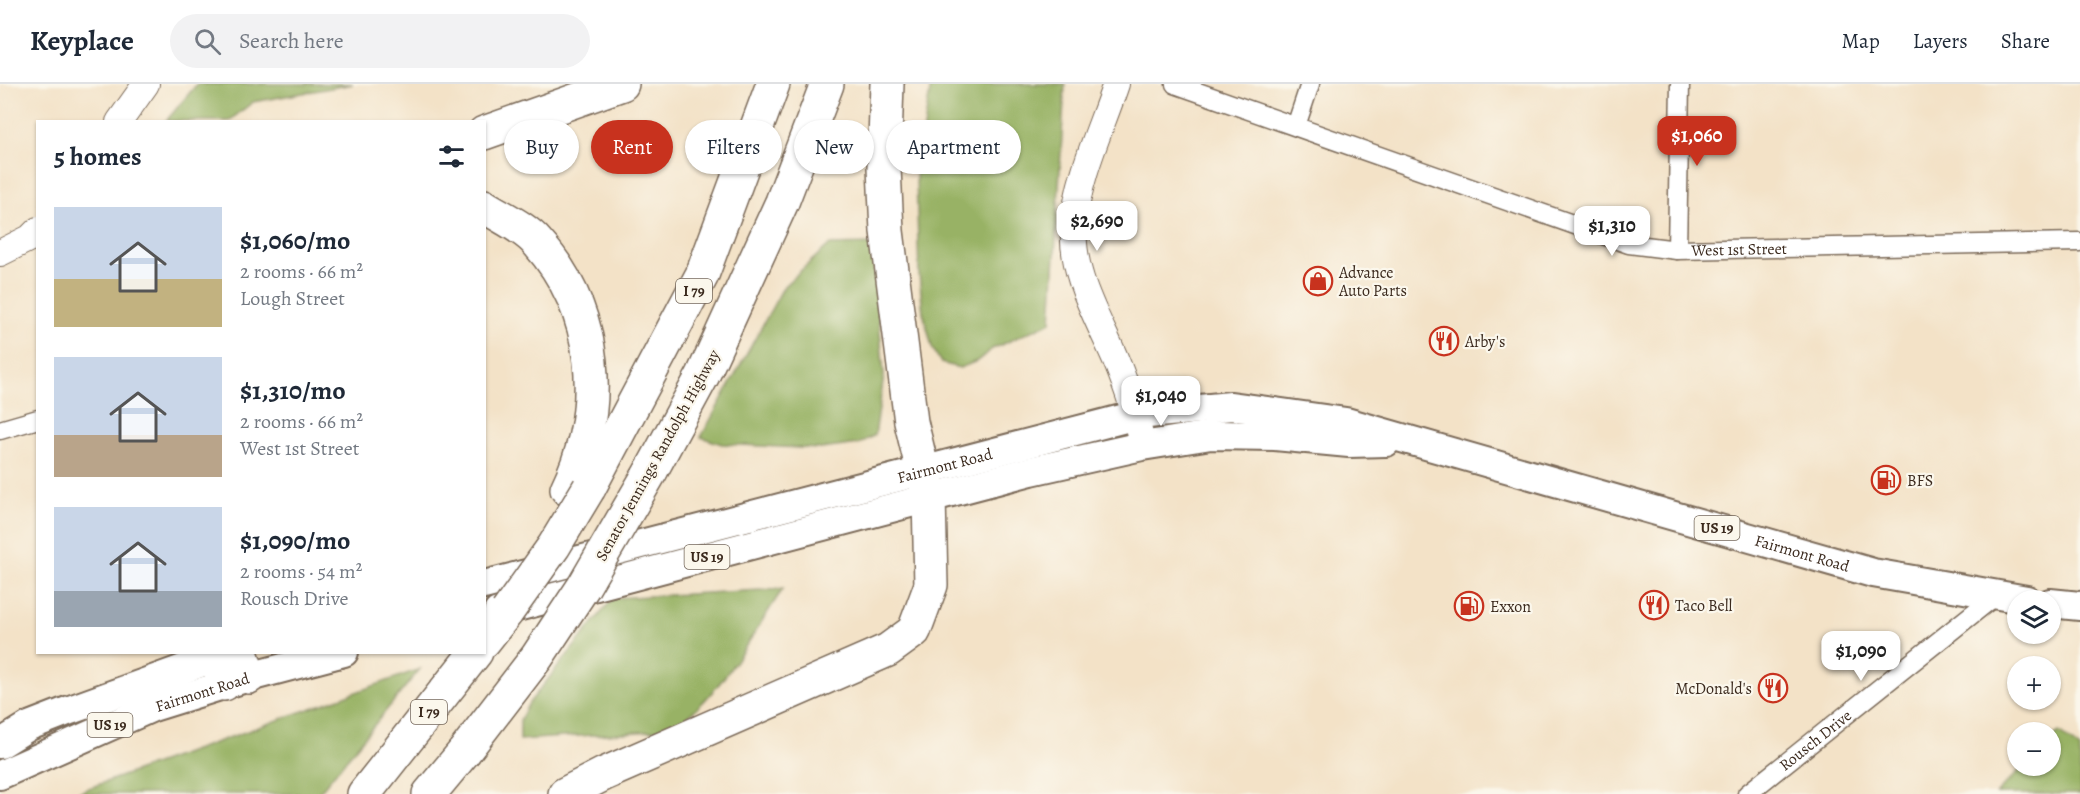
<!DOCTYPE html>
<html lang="en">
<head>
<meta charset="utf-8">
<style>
	body { margin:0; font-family:Alegreya,serif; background:#f2f2f3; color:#1f2937; height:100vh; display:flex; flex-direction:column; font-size:22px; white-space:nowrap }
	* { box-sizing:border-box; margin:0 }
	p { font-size:20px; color:#747a83 }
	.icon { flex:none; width:33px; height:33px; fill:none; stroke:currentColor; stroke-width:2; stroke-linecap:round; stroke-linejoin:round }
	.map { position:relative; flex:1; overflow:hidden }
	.side { position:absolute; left:36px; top:36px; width:450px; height:534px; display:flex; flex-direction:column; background:#fff; border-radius:0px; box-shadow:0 2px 4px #0004 }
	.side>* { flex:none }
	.guide { position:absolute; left:504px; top:36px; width:570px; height:54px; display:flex; gap:12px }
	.fabs { position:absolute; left:2007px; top:506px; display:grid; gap:12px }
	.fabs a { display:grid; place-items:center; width:54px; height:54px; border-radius:50%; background:#fff; box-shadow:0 2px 4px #0004; font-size:30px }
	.price { position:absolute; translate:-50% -51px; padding:0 14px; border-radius:12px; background:#fff; color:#222; font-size:20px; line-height:39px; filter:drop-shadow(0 2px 3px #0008) }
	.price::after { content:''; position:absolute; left:50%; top:36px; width:18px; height:14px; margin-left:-9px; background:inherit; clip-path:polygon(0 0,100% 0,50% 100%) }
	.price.on { background:#c8321e; color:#fff }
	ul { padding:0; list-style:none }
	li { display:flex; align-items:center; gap:18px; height:150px; padding:0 18px }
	li span { display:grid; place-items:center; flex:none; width:168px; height:120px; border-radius:0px; color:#555 }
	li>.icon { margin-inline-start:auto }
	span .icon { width:72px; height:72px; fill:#fffc; stroke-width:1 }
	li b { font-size:26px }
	h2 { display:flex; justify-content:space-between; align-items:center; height:72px; padding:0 18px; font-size:26px }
	.tag { padding:0 21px; border-radius:27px; background:#fff; box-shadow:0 2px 4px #0004; font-size:21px; line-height:54px }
	.tag.on { background:#c8321e; color:#fff }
	header { display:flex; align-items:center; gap:36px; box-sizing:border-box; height:84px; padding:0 30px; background:#fff; border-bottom:2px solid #e0e1e3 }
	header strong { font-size:28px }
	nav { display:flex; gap:33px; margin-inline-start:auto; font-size:21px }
	.search { width:420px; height:54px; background:#f2f2f3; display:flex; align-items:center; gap:15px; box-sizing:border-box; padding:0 21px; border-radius:33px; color:#747a83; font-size:22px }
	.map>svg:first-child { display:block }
	.forest { fill:#98b265; stroke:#6a6e42; stroke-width:1.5 }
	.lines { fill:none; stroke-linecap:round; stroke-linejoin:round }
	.street-casing { stroke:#7b6a59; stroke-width:21 }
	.secondary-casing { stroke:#7b6a59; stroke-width:28 }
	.primary-casing { stroke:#7b6a59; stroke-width:32 }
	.highway-casing { stroke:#7b6a59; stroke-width:36 }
	.street { stroke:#fff; stroke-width:18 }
	.secondary { stroke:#fff; stroke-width:26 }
	.primary { stroke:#fff; stroke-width:28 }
	.highway { stroke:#fff; stroke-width:33 }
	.highway-bridge-casing { stroke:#7b6a59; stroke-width:36; stroke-linecap:butt }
	.highway-bridge { stroke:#fff; stroke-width:33 }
	.labels { text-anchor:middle; stroke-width:4.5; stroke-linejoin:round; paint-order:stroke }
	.shield { fill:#fbf7ec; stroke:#75685c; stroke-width:1.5 }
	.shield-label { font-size:15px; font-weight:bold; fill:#3b2a1e }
	.street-label { font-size:16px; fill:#3b2a1e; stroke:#fbf7ec }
	.poi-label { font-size:16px; fill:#3b2a1e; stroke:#fbf7ec; text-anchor:start }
</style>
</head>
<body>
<header>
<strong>Keyplace</strong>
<div class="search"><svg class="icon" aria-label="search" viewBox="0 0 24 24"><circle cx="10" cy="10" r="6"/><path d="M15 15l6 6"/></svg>Search here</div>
<nav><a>Map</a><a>Layers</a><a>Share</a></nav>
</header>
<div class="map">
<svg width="2080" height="710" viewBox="0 0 2080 710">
	<rect width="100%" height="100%" fill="#fbf7ec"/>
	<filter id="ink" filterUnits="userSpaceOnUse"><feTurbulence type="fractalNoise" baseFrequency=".0167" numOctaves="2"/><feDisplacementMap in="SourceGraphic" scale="12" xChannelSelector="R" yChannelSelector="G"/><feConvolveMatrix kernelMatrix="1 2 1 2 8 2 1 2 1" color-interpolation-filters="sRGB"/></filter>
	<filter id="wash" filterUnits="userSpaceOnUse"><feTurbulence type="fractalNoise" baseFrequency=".008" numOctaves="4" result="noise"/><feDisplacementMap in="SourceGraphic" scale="24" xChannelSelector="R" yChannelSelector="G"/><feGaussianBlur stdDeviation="1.35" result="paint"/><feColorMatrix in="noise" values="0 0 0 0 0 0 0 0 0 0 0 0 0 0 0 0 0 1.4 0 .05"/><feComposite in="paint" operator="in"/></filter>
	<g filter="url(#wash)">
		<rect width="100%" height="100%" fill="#f3e2c7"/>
		<g class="forest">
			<polygon points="197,0 353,0 253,18 229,37 166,37"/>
			<polygon points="931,0 1065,0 1051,238 992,265 977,277 960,284 941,279 932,263 923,228 919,190 916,93"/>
			<polygon points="872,160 884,291 875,351 859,360 821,365 722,360 701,353 784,202 829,161"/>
			<path d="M783 505C751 551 717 620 667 646L520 656V636L529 619 613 514Z"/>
			<polygon points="420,585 318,710 75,710 89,704"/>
			<polygon points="2059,648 2080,665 2080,710 1996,710 2025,681 2050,681 2051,656"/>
		</g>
	</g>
	<g filter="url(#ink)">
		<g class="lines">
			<g class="street-casing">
				<g id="street">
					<path id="s1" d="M1175 0 1629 160 1677 166 2080 158"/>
					<polyline points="1296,42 1310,0"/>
					<polyline points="1677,166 1680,0"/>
					<polyline points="0,346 38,335"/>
					<path id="s2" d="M1747 710 1995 512"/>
				</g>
			</g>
			<g class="secondary-casing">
				<g id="secondary">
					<path d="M1116 0C1101 45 1078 92 1074 140 1070 189 1097 232 1115 274 1127 303 1137 331 1142 362"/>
					<polyline points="119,38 146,0"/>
					<polyline points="0,169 30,154 38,146"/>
				</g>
			</g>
			<g class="primary-casing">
				<g id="primary">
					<path id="s3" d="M484 501 1137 331 1231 322 1346 338 1873 489 2027 516"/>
					<polyline points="2050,519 2080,522"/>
					<polyline points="498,528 1031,387 1142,362 1211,351 1275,352 1349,359 1386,358"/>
					<polyline points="0,660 29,642 70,626 230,568"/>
					<path id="s4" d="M0 691 153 623 249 593 344 568"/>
				</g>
			</g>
			<g class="highway-casing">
				<g id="highway">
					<polyline points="484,49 622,0"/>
					<path d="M484 122C501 133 524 143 537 158 599 227 606 324 567 405"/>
					<polyline points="651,387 703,291 782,118 827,0"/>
					<polyline points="589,404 702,191 773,0"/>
					<polyline points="484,557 507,528"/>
					<polyline points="216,568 224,600"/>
					<polyline points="241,568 249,593"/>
					<polyline points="364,710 476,568"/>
					<polyline points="429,710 464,668"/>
					<polyline points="565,710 604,690 888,566 914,547 931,501 929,413 911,338 887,147 884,84 887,0"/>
				</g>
			</g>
			<use href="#street" class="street"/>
			<use href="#secondary" class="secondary"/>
			<use href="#primary" class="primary"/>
			<use href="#highway" class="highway"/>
			<g class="highway-bridge-casing">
				<g id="highway-bridge">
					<polyline points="507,528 554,462 589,404"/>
					<polyline points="464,668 537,573 584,502 651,387"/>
				</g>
			</g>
			<use href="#highway-bridge" class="highway-bridge"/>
		</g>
	</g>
	<defs>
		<g id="shop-ring" transform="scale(1.5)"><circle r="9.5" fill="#fbf7ec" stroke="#c8321e" stroke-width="1.5"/><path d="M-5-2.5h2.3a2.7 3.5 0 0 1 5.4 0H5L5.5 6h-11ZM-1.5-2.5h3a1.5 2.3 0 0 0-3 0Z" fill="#c8321e"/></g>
		<g id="restaurant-ring" transform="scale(1.5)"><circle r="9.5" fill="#fbf7ec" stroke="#c8321e" stroke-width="1.5"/><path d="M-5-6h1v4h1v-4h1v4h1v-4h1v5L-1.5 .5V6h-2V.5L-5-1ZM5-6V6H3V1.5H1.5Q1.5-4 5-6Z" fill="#c8321e"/></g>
		<g id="fuel-ring" transform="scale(1.5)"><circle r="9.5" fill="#fbf7ec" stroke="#c8321e" stroke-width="1.5"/><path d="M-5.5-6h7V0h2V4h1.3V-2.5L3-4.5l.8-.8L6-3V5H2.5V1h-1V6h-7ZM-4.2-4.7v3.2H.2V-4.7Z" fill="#c8321e"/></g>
	</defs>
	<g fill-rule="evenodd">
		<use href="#shop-ring" x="1318" y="197"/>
		<use href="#restaurant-ring" x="1444" y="257"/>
		<use href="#fuel-ring" x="1886" y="396"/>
		<use href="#restaurant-ring" x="1654" y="521"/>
		<use href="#fuel-ring" x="1469" y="522"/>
		<use href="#restaurant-ring" x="1773" y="604"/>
	</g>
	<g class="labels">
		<g class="shield">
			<rect x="676" y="195" width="36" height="24" rx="4.5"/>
			<rect x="1694.5" y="432" width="45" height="24" rx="4.5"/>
			<rect x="684.5" y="461" width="45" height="24" rx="4.5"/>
			<rect x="411" y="616" width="36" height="24" rx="4.5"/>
			<rect x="87.5" y="629" width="45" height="24" rx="4.5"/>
		</g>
		<g class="shield-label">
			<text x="694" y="212">I 79</text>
			<text x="1717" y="449">US 19</text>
			<text x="707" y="478">US 19</text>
			<text x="429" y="633">I 79</text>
			<text x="110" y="646">US 19</text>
		</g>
		<g class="street-label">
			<text dy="6" stroke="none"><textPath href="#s1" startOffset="592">West 1st Street</textPath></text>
			<text transform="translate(657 371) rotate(-61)" y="6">Senator Jennings Randolph Highway</text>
			<text dy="6" stroke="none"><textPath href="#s3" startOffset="476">Fairmont Road</textPath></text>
			<text dy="6" stroke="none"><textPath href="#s3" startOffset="1360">Fairmont Road</textPath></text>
			<text dy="6" stroke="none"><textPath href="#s4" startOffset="219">Fairmont Road</textPath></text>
			<text dy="6" stroke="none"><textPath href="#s2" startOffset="87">Rousch Drive</textPath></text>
		</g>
		<g class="poi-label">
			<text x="1339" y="194">Advance<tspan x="1339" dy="18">Auto Parts</tspan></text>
			<text x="1465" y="263">Arby's</text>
			<text x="1907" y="402">BFS</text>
			<text x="1675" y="527">Taco Bell</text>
			<text x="1490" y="528">Exxon</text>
			<text x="1752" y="610" text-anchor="end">McDonald's</text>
		</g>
	</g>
</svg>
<div class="fabs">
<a><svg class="icon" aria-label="layers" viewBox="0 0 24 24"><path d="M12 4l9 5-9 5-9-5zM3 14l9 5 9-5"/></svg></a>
<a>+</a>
<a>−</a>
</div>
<b class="price on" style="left:1697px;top:83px">$1,060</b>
<b class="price" style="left:1097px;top:168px">$2,690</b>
<b class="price" style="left:1612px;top:173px">$1,310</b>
<b class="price" style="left:1161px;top:343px">$1,040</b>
<b class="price" style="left:1861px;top:598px">$1,090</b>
<div class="guide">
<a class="tag">Buy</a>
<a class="tag on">Rent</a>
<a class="tag">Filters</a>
<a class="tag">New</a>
<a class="tag">Apartment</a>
</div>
<section class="side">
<h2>5 homes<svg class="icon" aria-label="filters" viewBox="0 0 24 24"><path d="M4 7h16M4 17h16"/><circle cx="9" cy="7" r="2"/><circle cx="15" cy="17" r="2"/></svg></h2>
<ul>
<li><span style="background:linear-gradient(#c9d6e8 60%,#c2b280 0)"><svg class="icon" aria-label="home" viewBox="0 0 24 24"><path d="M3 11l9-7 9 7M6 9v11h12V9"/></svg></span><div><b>$1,060/mo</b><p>2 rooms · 66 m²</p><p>Lough Street</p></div></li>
<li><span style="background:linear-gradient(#c9d6e8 65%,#b9a48a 0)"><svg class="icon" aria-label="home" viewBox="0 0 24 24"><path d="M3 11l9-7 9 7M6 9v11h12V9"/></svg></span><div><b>$1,310/mo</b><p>2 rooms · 66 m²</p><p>West 1st Street</p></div></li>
<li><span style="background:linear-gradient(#c9d6e8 70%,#9aa5b1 0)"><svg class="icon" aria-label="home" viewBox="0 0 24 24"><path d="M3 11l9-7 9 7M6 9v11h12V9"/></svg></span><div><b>$1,090/mo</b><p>2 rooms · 54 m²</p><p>Rousch Drive</p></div></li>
</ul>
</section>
</div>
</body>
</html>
